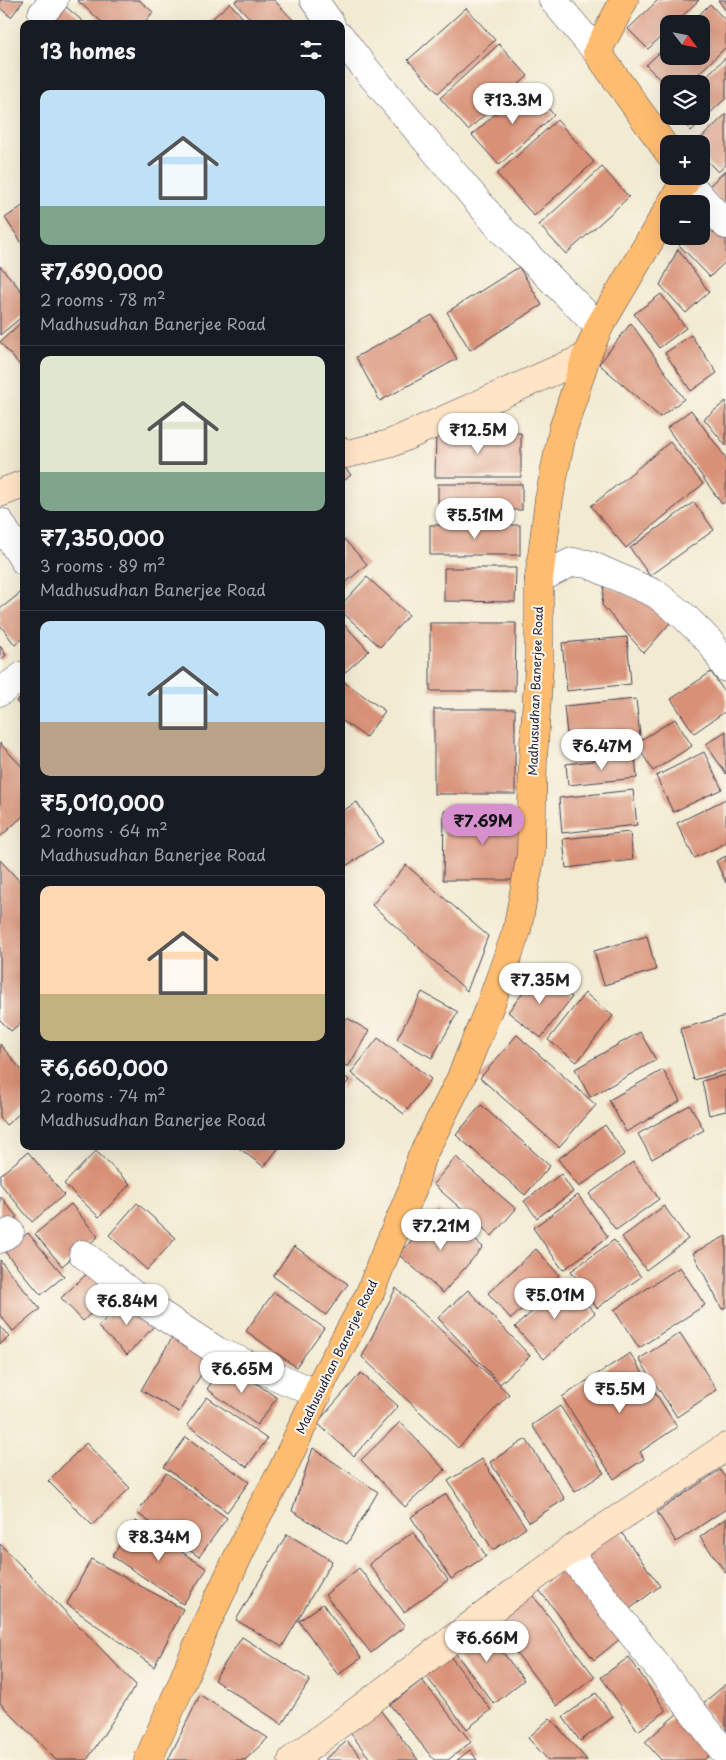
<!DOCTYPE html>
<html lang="en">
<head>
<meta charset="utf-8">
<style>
	body { margin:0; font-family:"Playpen Sans",sans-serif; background:#20242c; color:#f1f3f6; height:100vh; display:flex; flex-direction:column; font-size:19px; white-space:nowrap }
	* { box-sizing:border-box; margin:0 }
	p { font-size:16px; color:#9ea1a6 }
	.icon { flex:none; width:28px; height:28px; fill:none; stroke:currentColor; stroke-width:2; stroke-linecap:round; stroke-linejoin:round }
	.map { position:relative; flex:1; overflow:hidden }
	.side { position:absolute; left:20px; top:20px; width:325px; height:1130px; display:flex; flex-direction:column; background:#171b24; border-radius:10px; box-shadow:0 5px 20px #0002 }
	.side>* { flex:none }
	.needle { width:32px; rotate:122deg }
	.buttons { position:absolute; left:660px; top:15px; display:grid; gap:10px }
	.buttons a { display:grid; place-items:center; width:50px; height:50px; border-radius:10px; background:#171b24; box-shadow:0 5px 20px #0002; font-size:25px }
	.price { position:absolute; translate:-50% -42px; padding:0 11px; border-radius:18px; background:#fff; color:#222; font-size:16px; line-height:32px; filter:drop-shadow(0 1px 2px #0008) }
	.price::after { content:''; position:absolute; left:50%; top:30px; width:15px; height:11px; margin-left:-8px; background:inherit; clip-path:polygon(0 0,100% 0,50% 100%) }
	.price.current { background:#d690ce; color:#111 }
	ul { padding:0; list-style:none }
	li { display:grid; align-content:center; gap:10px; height:265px; padding:0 20px }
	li+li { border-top:1px solid #363941 }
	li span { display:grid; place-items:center; height:155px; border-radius:10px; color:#555 }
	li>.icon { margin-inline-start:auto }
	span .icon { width:90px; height:90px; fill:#fffc; stroke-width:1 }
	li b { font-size:21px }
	h2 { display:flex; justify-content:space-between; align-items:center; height:60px; padding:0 20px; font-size:21px }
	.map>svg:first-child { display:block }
	.building { fill:#d89177 }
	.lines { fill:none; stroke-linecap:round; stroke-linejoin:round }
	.street-casing { stroke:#414052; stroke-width:29 }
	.secondary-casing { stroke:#414052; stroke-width:29 }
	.primary-casing { stroke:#414052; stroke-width:29 }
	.street { stroke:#fff; stroke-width:28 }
	.secondary { stroke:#ffe4c6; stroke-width:28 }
	.primary { stroke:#febc70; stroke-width:28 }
	.labels { text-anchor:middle; stroke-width:4; stroke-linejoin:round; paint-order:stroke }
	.street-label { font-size:12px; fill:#22223b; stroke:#fbf7ec }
</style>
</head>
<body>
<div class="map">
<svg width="726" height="1760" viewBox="0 0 726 1760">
	<rect width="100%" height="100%" fill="#fbf7ec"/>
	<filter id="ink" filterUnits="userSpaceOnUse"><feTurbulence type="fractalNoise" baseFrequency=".02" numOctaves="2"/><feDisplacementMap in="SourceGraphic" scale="10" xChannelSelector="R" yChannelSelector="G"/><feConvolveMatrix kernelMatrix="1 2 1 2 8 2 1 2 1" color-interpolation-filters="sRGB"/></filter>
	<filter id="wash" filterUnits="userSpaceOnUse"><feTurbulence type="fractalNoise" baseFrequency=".0096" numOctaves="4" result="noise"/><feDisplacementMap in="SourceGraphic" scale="20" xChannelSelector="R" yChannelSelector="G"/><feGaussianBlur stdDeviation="1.12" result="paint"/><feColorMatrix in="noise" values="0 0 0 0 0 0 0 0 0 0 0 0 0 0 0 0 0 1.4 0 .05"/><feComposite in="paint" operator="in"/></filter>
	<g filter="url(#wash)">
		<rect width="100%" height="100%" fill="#f2ead1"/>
		<g id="blocks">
			<g class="building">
				<polygon points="0,0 24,0 11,17 0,8"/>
				<polygon points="58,0 86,24 36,24"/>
				<polygon points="77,0 139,0 153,12 143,24 104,24"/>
				<polygon points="236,0 274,0 297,24 255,24 235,2"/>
				<polygon points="658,0 699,0 674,24 669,24 669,29 648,49 628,29"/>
				<polygon points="718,0 726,0 726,11"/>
				<polygon points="230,3 248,24 206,24"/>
				<polygon points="710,4 726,21 726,47 688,84 669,84 669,89 646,65 669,44 669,56 701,56 701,24 690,24"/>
				<polygon points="466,8 495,40 438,93 408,60"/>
				<polygon points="499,44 528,76 468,130 440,98"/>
				<polygon points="726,57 726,98 691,131 677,116 701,116 701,84 698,84"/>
				<polygon points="527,85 554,115 499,165 472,135"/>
				<polygon points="726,114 726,165 718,172 701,155 701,144 695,144"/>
				<polygon points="557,120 594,162 534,216 497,174"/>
				<polygon points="602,167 629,197 566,254 539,225"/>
				<polygon points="726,170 726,206 708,187"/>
				<polygon points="24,205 24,246 5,218"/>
				<polygon points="708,218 726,237 726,261 710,277 679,245 688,236 701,236 701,224"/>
				<polygon points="678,249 709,292 686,313 660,285"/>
				<polygon points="0,266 24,294 24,315 0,335"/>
				<polygon points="519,267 542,305 470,350 447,312"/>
				<polygon points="661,294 686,328 659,348 634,314"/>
				<polygon points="432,315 457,359 380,401 356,357"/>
				<polygon points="24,320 24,370 0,342"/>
				<polygon points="631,323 684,399 660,417 599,364"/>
				<polygon points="691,335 717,373 691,391 665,353"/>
				<polygon points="726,401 726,446 704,419"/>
				<polygon points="691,410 726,458 726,501 722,504 667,428"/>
				<polygon points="436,433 521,433 521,477 435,477"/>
				<polygon points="670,442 703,484 626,548 591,506"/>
				<polygon points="341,463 351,475 341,483"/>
				<rect x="438" y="484" width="84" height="26"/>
				<polygon points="694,502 714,530 650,576 630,548"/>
				<rect x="430" y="525" width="90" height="30"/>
				<polygon points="341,536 367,564 341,587"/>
				<polygon points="444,568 516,568 515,602 444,601"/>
				<polygon points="367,577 409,615 380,647 341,611 341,605"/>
				<polygon points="604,585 676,616 644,653 602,605"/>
				<polygon points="24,590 24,638 15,645 0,625 0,609"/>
				<polygon points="341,621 369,651 341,676"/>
				<polygon points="430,623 516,623 515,691 430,691"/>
				<polygon points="627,637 631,684 567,691 562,643"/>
				<polygon points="0,646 6,655 0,660"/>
				<polygon points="711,672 726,694 726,711 694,733 671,699"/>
				<polygon points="344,682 385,711 366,737 341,720 341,686"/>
				<polygon points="24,696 24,712 16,701"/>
				<polygon points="636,699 640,736 568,744 564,706"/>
				<rect x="434" y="709" width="81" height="85"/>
				<polygon points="675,719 692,746 653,771 636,743"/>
				<polygon points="726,731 726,774 706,744"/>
				<polygon points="0,743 24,769 24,815 0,837"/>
				<polygon points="704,752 722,789 673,812 656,776"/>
				<polygon points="635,756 637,778 568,785 566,764"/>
				<polygon points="633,790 637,825 562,833 559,798"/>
				<polygon points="726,799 726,843 694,858 677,823"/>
				<polygon points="357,802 383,842 341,869 341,812"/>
				<polygon points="444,811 522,811 522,880 443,880"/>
				<polygon points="630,832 633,860 566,868 563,839"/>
				<polygon points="726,856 726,883 716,861"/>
				<polygon points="0,860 24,886 24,1020 11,1031 0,1020"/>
				<polygon points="406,865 488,936 467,991 372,905"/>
				<polygon points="647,936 656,970 604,985 594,951"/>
				<polygon points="539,972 572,997 541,1038 508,1012"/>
				<polygon points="422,992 458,1012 432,1058 397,1039"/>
				<polygon points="585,993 613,1016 577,1062 548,1040"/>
				<polygon points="726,1016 726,1071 694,1080 680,1029"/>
				<polygon points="347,1018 369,1031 348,1067 341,1063 341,1029"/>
				<polygon points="640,1032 656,1060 590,1097 575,1069"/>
				<polygon points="517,1035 596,1105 559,1147 480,1078"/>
				<polygon points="378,1038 431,1079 404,1114 351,1073"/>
				<polygon points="0,1044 24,1073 24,1110 6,1125 0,1118"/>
				<polygon points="663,1070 680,1101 626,1132 609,1100"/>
				<polygon points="341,1074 349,1080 341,1091"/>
				<polygon points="726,1075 726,1111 709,1115 702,1081"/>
				<polygon points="481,1105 550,1166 525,1195 456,1135"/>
				<polygon points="690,1105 704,1130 652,1159 638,1134"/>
				<polygon points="605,1125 625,1154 579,1187 558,1159"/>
				<polygon points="236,1146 280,1146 264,1167"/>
				<polygon points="96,1151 130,1184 99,1217 64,1184"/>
				<polygon points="28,1152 64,1195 32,1222 0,1183 0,1175"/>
				<polygon points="456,1157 516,1209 492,1236 433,1184"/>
				<polygon points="633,1162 659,1199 616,1230 589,1194"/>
				<polygon points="561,1174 573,1192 537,1218 524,1201"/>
				<polygon points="578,1195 608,1237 563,1270 533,1228"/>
				<polygon points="0,1196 17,1217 0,1231"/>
				<polygon points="137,1203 176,1238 147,1270 109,1235"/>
				<polygon points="71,1204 98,1237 62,1266 35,1234"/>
				<polygon points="664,1206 688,1239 646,1270 622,1237"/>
				<polygon points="439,1209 483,1247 443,1293 399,1255"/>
				<polygon points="28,1233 64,1276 41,1295 5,1252"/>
				<polygon points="726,1236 726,1307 722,1309 693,1253"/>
				<polygon points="614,1240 641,1277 597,1308 571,1271"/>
				<polygon points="294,1246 348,1284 326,1315 273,1276"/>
				<polygon points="536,1249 559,1275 511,1319 488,1293"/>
				<polygon points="0,1260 40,1309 13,1331 0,1315"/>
				<polygon points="680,1267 705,1305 639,1348 614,1310"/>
				<polygon points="92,1269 114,1292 83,1321 61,1298"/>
				<polygon points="566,1281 595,1313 544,1359 515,1327"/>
				<polygon points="396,1288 509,1394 458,1448 362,1357"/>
				<polygon points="468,1290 530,1356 500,1384 438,1318"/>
				<polygon points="274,1292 324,1328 296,1367 246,1331"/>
				<polygon points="128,1296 156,1324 127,1355 98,1327"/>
				<polygon points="0,1326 9,1337 0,1344"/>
				<polygon points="176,1331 213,1354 179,1412 141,1390"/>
				<polygon points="680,1333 717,1390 677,1417 639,1359"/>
				<polygon points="630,1353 677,1427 640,1452 644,1459 614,1479 562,1397"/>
				<polygon points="226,1362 277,1398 257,1425 207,1389"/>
				<polygon points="361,1373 398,1406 354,1456 317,1423"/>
				<polygon points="207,1397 267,1439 247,1467 187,1425"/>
				<polygon points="560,1406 604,1473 575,1492 532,1425"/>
				<polygon points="400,1422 445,1470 405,1507 361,1460"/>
				<polygon points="186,1437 249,1482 227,1512 164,1467"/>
				<polygon points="526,1439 565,1499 529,1522 490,1462"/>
				<polygon points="86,1443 130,1488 92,1525 48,1481"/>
				<polygon points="313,1448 378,1492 347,1544 292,1511"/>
				<polygon points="482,1459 526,1528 493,1550 448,1481"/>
				<polygon points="720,1470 726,1479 726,1509 676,1542 657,1512"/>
				<polygon points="166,1473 227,1518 199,1557 137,1513"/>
				<polygon points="446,1494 486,1556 451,1579 411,1517"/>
				<polygon points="726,1518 726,1573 700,1537"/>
				<polygon points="136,1521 207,1569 183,1604 112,1556"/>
				<polygon points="618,1528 660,1586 623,1614 580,1557"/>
				<polygon points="413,1532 448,1580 404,1612 369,1564"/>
				<polygon points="287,1534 332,1561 282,1647 236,1620"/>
				<polygon points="0,1544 136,1685 87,1760 56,1760 0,1703"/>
				<polygon points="91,1559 183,1609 154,1667 67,1604"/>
				<polygon points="571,1564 626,1634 594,1660 539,1590"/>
				<polygon points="359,1568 405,1626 371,1653 325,1595"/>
				<polygon points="531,1593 595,1677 557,1706 493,1622"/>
				<polygon points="323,1604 361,1658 338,1675 299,1621"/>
				<polygon points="480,1623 524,1680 494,1704 450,1646"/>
				<polygon points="242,1637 310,1680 282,1724 214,1680"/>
				<polygon points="447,1652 491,1710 467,1729 422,1671"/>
				<polygon points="629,1657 666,1711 638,1731 601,1677"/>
				<polygon points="422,1680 471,1742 448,1760 434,1760 390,1705"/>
				<polygon points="726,1684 726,1736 701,1705"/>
				<polygon points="596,1693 613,1717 580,1741 563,1717"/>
				<polygon points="200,1695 268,1738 245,1760 168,1760"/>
				<polygon points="378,1707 418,1760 371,1760 348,1730"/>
				<polygon points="679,1712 714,1751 704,1760 661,1760 645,1742"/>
				<polygon points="550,1718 587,1760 548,1760 528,1738"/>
				<polygon points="347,1741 363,1760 324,1760"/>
				<polygon points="470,1750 477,1760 457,1760"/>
			</g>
		</g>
	</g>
	<g filter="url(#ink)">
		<use href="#blocks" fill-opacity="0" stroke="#414052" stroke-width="1"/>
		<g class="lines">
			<g class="street-casing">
				<g id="street">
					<polyline points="314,0 331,24"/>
					<polyline points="553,0 597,52"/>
					<polyline points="42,14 54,0"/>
					<polyline points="341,37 360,62 501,229 599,327"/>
					<polyline points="686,180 726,225"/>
					<polyline points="0,522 24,561"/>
					<polyline points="539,579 572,562 588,564 656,594 685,617 712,644 726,668"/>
					<polyline points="0,692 24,675"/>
					<polyline points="0,1239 10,1232"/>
					<polyline points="83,1254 145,1304 217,1351 318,1394"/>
					<polyline points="568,1552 726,1754"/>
				</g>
			</g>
			<g class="secondary-casing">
				<g id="secondary">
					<polyline points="341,451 347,454 389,444 586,357"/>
					<polyline points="0,493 24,484"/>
					<polyline points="292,1760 568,1552 726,1447"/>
				</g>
			</g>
			<g class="primary-casing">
				<g id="primary">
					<polyline points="624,0 597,52 669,153"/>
					<polyline points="671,204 686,180 684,176"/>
					<polyline points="148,1760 182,1683 205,1627 256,1518 282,1471 326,1374 370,1293 381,1264 413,1188 421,1158 460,1080 491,1003 517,930 531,854 533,760 539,665 539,579 549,499 563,429 586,357 599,327 669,208"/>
				</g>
			</g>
			<use href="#street" class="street"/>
			<use href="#secondary" class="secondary"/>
			<use href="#primary" class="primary"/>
		</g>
	</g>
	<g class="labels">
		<g class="street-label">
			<text transform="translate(536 691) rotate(-88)" y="4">Madhusudhan Banerjee Road</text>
			<text transform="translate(337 1357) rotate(-64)" y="4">Madhusudhan Banerjee Road</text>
		</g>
	</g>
</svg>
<div class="buttons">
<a><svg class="needle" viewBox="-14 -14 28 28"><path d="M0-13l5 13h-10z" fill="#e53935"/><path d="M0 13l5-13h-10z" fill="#9ea1a6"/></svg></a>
<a><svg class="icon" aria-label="layers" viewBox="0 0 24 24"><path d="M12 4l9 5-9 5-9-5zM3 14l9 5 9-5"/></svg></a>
<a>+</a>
<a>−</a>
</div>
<b class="price" style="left:513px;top:125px">₹13.3M</b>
<b class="price" style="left:478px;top:455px">₹12.5M</b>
<b class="price" style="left:475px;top:540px">₹5.51M</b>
<b class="price" style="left:602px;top:771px">₹6.47M</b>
<b class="price current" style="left:483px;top:846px">₹7.69M</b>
<b class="price" style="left:540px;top:1005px">₹7.35M</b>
<b class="price" style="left:441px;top:1251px">₹7.21M</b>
<b class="price" style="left:555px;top:1320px">₹5.01M</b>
<b class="price" style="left:127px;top:1326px">₹6.84M</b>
<b class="price" style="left:242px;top:1394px">₹6.65M</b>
<b class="price" style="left:620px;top:1414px">₹5.5M</b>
<b class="price" style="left:159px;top:1562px">₹8.34M</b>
<b class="price" style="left:487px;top:1663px">₹6.66M</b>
<section class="side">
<h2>13 homes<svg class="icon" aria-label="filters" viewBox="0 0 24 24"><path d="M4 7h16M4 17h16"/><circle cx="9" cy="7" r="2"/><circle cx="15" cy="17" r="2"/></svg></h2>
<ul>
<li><span style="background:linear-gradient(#bfe0f5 75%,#7fa58c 0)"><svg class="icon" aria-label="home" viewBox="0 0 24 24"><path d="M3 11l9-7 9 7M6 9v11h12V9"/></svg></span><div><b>₹7,690,000</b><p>2 rooms · 78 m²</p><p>Madhusudhan Banerjee Road</p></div></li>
<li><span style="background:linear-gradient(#dfe7d0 75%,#7fa58c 0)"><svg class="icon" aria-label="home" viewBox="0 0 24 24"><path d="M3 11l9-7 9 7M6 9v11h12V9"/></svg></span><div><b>₹7,350,000</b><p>3 rooms · 89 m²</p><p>Madhusudhan Banerjee Road</p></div></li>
<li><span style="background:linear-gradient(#bfe0f5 65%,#b9a48a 0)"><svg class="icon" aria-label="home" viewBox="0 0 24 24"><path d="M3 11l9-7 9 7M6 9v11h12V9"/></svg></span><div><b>₹5,010,000</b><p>2 rooms · 64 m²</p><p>Madhusudhan Banerjee Road</p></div></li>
<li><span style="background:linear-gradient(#ffd9b3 70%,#c2b280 0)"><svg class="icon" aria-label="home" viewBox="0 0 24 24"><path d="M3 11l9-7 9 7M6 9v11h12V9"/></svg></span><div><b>₹6,660,000</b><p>2 rooms · 74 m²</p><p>Madhusudhan Banerjee Road</p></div></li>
</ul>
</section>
</div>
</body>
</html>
